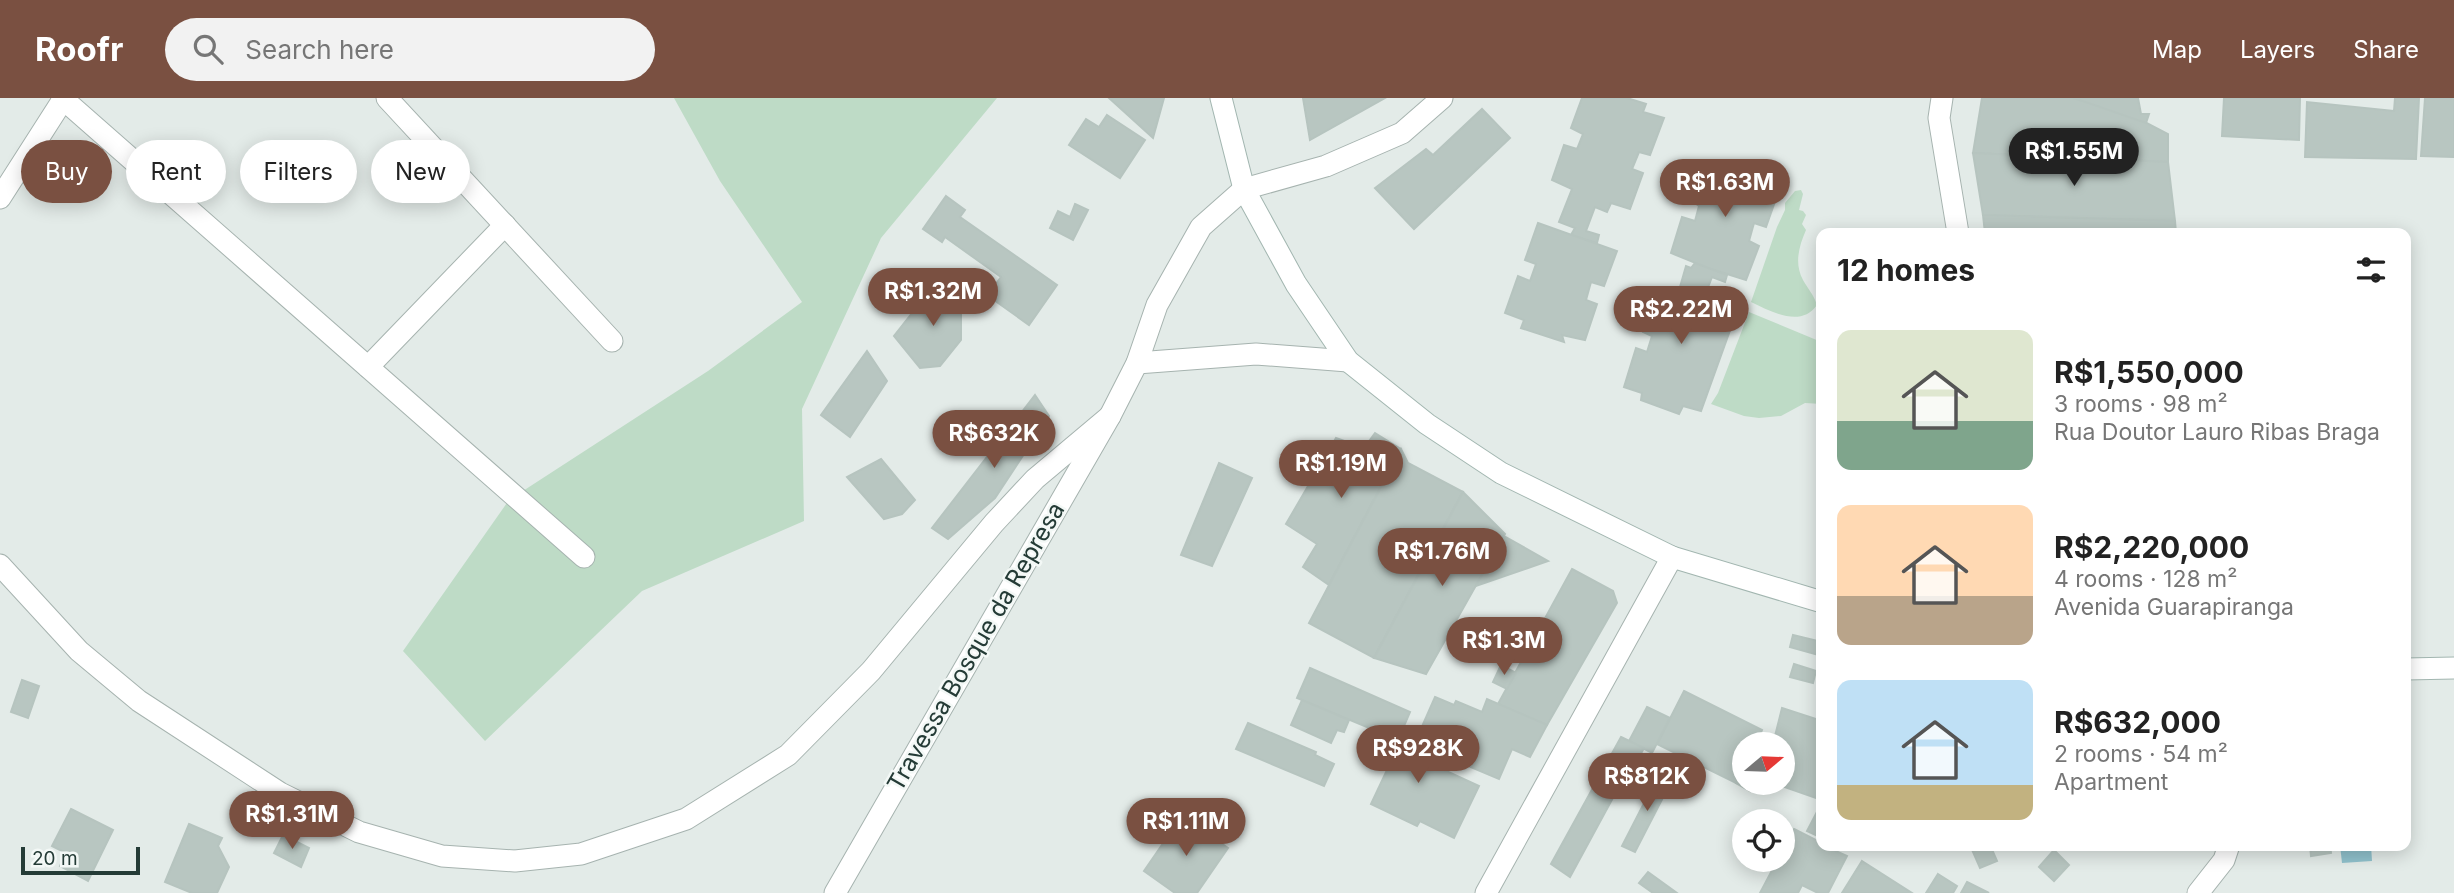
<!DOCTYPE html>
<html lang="en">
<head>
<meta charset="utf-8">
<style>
	body { margin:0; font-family:Inter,sans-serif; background:#f2f2f2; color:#222; height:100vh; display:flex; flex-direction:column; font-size:26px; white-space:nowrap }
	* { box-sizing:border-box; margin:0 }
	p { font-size:23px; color:#767676 }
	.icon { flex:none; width:38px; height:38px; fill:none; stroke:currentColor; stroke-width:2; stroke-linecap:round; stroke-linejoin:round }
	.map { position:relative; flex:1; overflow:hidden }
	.side { position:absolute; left:1816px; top:130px; width:595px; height:623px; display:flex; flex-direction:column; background:#fff; border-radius:14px; box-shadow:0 4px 18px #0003 }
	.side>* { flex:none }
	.top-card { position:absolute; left:21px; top:42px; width:665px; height:63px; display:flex; gap:14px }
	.needle { width:46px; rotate:71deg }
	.tools { position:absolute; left:1732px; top:634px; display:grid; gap:14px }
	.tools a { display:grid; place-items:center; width:63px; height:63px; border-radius:50%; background:#fff; box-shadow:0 4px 18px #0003; font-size:35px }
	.scale { position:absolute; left:21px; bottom:18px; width:119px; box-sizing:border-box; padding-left:7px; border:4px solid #243b36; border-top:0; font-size:19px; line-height:24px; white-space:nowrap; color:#243b36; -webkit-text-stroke:5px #f3f8f6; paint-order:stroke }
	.price { position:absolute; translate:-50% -60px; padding:0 16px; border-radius:24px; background:#7a5041; color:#fff; font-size:23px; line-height:46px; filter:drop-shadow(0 2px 4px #0008) }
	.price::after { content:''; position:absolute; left:50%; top:42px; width:21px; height:16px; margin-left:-10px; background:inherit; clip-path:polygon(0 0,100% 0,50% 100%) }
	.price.active { background:#222; color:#fff }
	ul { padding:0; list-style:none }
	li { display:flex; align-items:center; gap:21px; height:175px; padding:0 21px }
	li span { display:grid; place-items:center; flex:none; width:196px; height:140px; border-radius:14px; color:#555 }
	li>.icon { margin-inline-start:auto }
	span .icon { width:84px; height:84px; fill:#fffc; stroke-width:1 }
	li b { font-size:30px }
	h2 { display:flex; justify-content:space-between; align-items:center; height:84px; padding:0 21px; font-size:30px }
	.chip { padding:0 24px; border-radius:32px; background:#fff; box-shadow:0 4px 18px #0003; font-size:24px; line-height:63px }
	.chip.active { background:#7a5041; color:#fff }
	header { display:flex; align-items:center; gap:42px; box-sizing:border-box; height:98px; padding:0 35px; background:#7a5041; color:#fff }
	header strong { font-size:33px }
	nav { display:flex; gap:38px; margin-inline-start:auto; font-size:24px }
	.search { width:490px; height:63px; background:#f2f2f2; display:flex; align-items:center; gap:18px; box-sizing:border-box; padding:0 24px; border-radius:38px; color:#767676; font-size:26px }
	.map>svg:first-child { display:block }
	.green { fill:#bedbc6 }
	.water { fill:#90c1cc }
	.building { fill:#b8c6c1; stroke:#b6c4bf; stroke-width:2 }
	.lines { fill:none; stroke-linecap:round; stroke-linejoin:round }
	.street-casing { stroke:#a6b3af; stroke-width:23 }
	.secondary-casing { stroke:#a2b6b0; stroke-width:23 }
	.street { stroke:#fff; stroke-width:21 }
	.secondary { stroke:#fff; stroke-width:21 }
	.labels { text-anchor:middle; stroke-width:5; stroke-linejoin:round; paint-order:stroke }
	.street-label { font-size:24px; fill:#243b36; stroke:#f3f8f6 }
</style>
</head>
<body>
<header>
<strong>Roofr</strong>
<div class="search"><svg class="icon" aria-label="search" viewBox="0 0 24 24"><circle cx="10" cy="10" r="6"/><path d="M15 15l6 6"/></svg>Search here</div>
<nav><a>Map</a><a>Layers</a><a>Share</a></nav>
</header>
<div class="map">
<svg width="2454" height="795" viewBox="0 0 2454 795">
	<rect width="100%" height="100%" fill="#e3ebe8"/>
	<g class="green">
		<polygon points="674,0 997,0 881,140 802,311 804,423 642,493 485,643 403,553 509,402 708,273 802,204 720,83"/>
		<path d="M1801 92 1803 96 1799 112 1803 113 1806 117 1802 126 1806 132C1799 148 1794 165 1803 182 1808 191 1814 197 1817 207 1801 230 1772 214 1751 204L1777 129 1785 112V105L1795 93Z"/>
		<polygon points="1749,214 1819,243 1822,306 1805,305 1781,318 1759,320 1744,318 1711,306 1718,295"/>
	</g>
	<polygon class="water" points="2340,747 2371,747 2372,763 2342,765"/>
	<g class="building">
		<polygon points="1109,0 1164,0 1153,40"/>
		<polygon points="1303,0 1385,0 1310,42"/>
		<polygon points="1582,0 1627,0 1646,6 1643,14 1664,20 1650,57 1639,54 1632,71 1643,75 1630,111 1611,105 1607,114 1595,109 1586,133 1599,137 1597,145 1571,137 1575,130 1559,124 1572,91 1552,82 1564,47 1577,51 1583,36 1571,30"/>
		<polygon points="1982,0 2074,0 2137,20 2168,36 2168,64 1973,55"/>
		<polygon points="2074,0 2138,0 2141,16 2149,16 2146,25"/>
		<polygon points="2224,0 2300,0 2299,42 2222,38"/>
		<polygon points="2395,0 2419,0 2416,61 2305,59 2307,4 2394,13"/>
		<polygon points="2425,0 2454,0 2454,59 2421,58"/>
		<polygon points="1482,11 1510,40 1414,131 1375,90 1426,51 1433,57"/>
		<polygon points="1107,17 1145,42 1120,80 1069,47 1086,21 1099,29"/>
		<polygon points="1973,55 2168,64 2175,123 1983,117"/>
		<polygon points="1701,65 1721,70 1723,65 1763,77 1760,85 1779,92 1766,129 1754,125 1749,143 1759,148 1746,182 1708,170 1671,155 1682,119 1695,123 1699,108 1688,100"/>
		<polygon points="946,98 965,112 960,119 1057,187 1029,227 987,197 1001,179 945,139 942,144 923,131"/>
		<polygon points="1075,106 1088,112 1073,142 1050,130 1058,113 1070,119"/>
		<polygon points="1983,117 2175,123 2176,135 1985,135"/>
		<polygon points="1538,125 1617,153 1604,188 1591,184 1586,202 1597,206 1585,242 1562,237 1564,244 1521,230 1524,222 1505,215 1518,178 1530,183 1536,166 1525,162"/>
		<polygon points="1695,165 1727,177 1725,184 1712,179 1702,205 1715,209 1714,216 1733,224 1701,313 1683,308 1679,316 1641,302 1642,295 1624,289 1636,250 1647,254 1652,238 1643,234 1656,195 1676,203 1686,168 1691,170"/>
		<polygon points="939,181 961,203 961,242 940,268 920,270 894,238"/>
		<polygon points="867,253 887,283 850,339 821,317"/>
		<polygon points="1035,297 1049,318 995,400 948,441 932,430"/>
		<polygon points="1375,335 1401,351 1329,487 1303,469 1317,446 1286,426 1336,340 1364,350"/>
		<polygon points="1401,351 1408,365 1463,394 1374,560 1309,525"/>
		<polygon points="881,361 915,402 902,416 884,421 847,379"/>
		<polygon points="1219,365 1252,380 1212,468 1181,457"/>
		<polygon points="1463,394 1505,436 1426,576 1374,560"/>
		<polygon points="1504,438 1548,463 1476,488"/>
		<polygon points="1572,471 1613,493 1617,505 1547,627 1498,606"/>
		<polygon points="1793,537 1822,544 1822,558 1790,549"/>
		<polygon points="1794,566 1816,573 1813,585 1790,579"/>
		<polygon points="1501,567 1516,575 1507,591 1493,584"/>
		<polygon points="1310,570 1410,614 1398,642 1297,600"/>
		<polygon points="22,582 39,588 28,620 11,614"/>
		<polygon points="1684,593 1762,632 1756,646 1745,646 1745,669 1736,685 1657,646"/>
		<polygon points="1435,599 1454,607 1456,603 1482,614 1487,601 1547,627 1530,659 1512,651 1499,681 1435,654 1437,652 1421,645 1425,636 1420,633"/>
		<polygon points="1302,602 1349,622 1344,634 1337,632 1331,645 1291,627"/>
		<polygon points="1647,609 1670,620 1652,655 1629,643"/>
		<polygon points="1782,610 1822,623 1822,683 1816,700 1770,684 1783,684 1783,646 1773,646"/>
		<polygon points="1248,625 1316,654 1315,657 1334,666 1324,688 1236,651"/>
		<polygon points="1372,631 1448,663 1444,672 1479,688 1454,740 1420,723 1417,728 1371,706 1388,670 1360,657"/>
		<polygon points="1621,639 1644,650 1631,674 1628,672 1570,779 1551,766"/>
		<polygon points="1745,669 1745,684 1754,684 1750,693 1736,685"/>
		<polygon points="1659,676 1672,682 1635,754 1622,748"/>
		<polygon points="1819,710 1822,711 1822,740 1807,733"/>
		<polygon points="71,711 113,732 88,783 60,768 66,755 52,748"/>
		<polygon points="1182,718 1228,750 1197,795 1175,795 1144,773"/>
		<polygon points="189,726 222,740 218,748 229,769 217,795 192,795 165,784"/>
		<polygon points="1794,731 1822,745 1822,747 1847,758 1828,795 1818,795 1802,787 1798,795 1760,795 1778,761 1783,761 1783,751"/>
		<polygon points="283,737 309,750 301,769 274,755"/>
		<polygon points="1970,747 1990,747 1997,763 1980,770"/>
		<polygon points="2310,747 2330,747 2331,755 2311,758"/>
		<polygon points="2054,752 2069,767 2054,783 2039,769"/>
		<polygon points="1862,763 1912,795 1842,795"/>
		<polygon points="1648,774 1677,795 1653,795 1639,785"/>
		<polygon points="1938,776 1957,788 1953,795 1926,795"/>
		<polygon points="1967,784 1989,795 1961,795"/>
	</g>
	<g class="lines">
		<g class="street-casing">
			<g id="street">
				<polyline points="62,0 584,459"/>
				<polyline points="387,0 612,243"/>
				<polyline points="1942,0 1939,20 1958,135"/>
				<polyline points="0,100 64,0"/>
				<polyline points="1137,265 1256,256 1348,263"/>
				<polyline points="368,269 505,127"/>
				<polyline points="0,467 79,553 139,603 280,695 359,734 442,758 515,763 581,756 686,721 788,657 871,573 994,425 1035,381 1110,318"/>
				<polyline points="835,795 1110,318 1137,265 1157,207 1201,129 1244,91 1326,68 1402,35 1442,0"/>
				<polyline points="1486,795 1672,459"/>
				<polyline points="2198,795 2224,762 2229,747"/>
			</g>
		</g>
		<g class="secondary-casing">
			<g id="secondary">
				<polyline points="1221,0 1244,91 1296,186 1348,263 1427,326 1501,375 1672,459 1822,504"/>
				<polyline points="2406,571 2454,570"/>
			</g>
		</g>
		<use href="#street" class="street"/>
		<use href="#secondary" class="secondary"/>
	</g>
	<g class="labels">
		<g class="street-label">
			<text transform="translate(976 549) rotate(-60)" y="8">Travessa Bosque da Represa</text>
		</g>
	</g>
</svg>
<div class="tools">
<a><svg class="needle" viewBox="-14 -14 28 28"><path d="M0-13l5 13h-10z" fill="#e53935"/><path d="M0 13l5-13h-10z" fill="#767676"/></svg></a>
<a><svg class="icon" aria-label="locate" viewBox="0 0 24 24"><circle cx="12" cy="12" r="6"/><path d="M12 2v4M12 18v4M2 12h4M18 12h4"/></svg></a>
</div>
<div class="scale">20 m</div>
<b class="price active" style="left:2074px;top:90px">R$1.55M</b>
<b class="price" style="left:1725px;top:121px">R$1.63M</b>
<b class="price" style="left:933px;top:230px">R$1.32M</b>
<b class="price" style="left:1681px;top:248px">R$2.22M</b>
<b class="price" style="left:994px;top:372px">R$632K</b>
<b class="price" style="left:1341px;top:402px">R$1.19M</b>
<b class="price" style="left:1442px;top:490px">R$1.76M</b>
<b class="price" style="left:1504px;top:579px">R$1.3M</b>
<b class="price" style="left:1418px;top:687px">R$928K</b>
<b class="price" style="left:1647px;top:715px">R$812K</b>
<b class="price" style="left:292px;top:753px">R$1.31M</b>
<b class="price" style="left:1186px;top:760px">R$1.11M</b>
<div class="top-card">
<a class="chip active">Buy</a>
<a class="chip">Rent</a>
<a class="chip">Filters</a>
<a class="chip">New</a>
</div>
<section class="side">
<h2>12 homes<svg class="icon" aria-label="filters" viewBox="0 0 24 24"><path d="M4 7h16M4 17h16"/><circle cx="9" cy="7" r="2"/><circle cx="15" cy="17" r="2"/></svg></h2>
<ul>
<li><span style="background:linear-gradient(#dfe7d0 65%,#7fa58c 0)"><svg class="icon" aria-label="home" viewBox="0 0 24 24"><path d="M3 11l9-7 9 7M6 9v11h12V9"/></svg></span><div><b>R$1,550,000</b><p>3 rooms · 98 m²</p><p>Rua Doutor Lauro Ribas Braga</p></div></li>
<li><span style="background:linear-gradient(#ffd9b3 65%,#b9a48a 0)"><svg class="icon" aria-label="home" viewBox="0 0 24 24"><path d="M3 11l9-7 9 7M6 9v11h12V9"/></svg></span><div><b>R$2,220,000</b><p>4 rooms · 128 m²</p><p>Avenida Guarapiranga</p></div></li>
<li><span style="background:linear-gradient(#bfe0f5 75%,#c2b280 0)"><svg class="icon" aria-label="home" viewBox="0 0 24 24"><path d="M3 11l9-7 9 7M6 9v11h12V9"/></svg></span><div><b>R$632,000</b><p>2 rooms · 54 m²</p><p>Apartment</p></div></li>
</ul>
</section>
</div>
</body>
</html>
